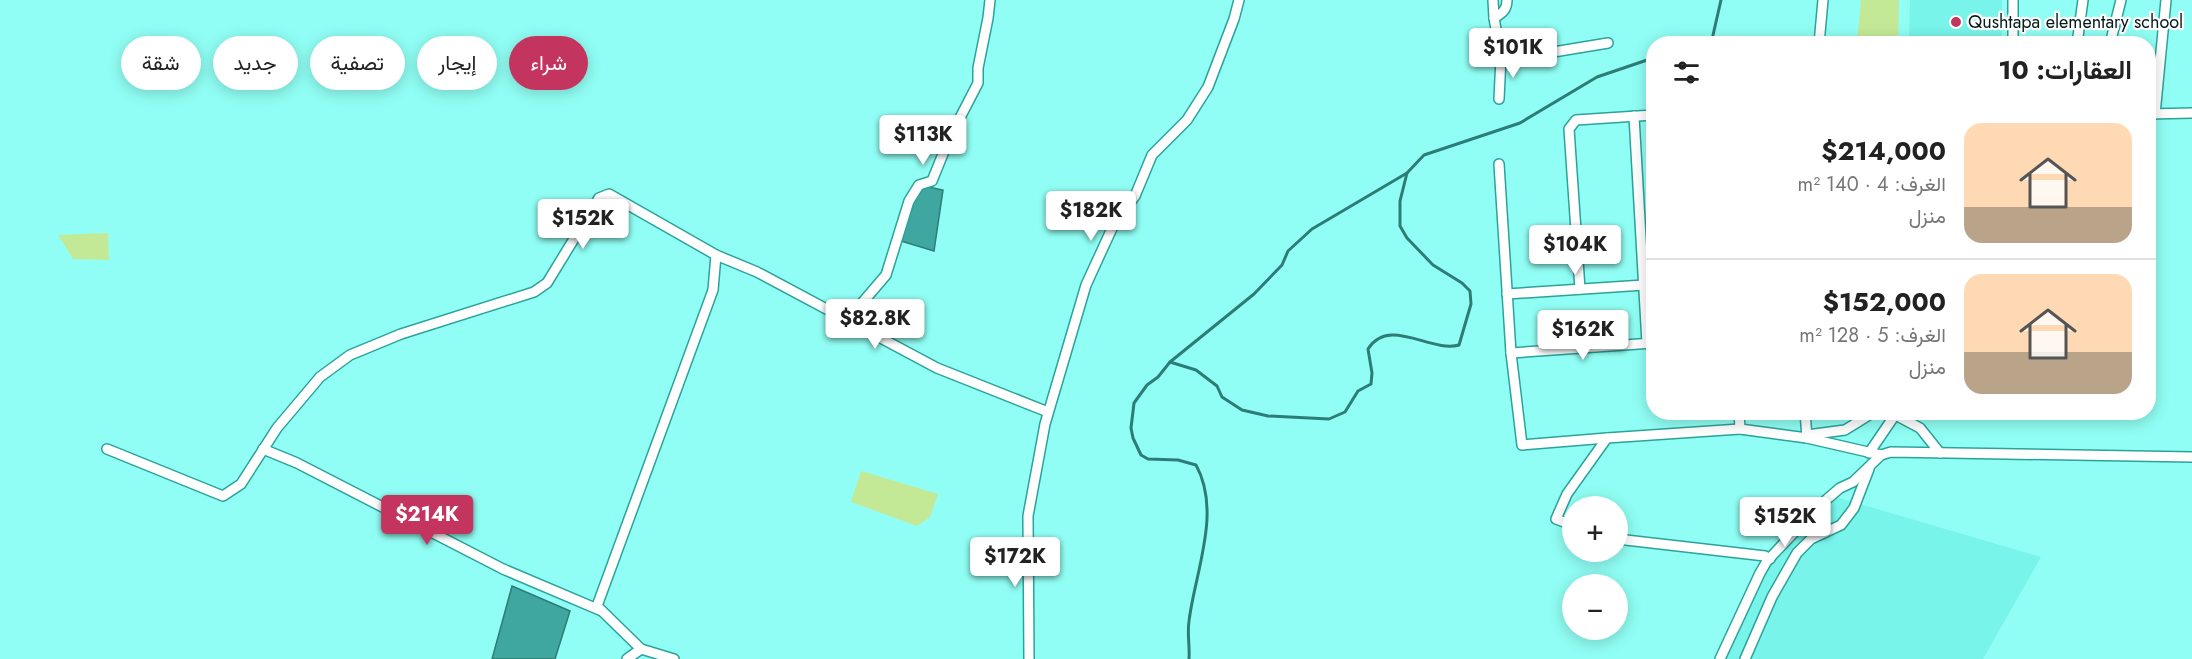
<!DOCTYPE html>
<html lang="ar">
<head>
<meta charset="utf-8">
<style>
	body { margin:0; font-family:Jost,Vazirmatn,sans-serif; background:#f2f2f2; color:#222; direction:rtl; height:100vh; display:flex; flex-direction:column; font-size:22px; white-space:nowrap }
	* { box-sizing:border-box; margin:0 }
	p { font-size:20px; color:#767676 }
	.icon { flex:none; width:33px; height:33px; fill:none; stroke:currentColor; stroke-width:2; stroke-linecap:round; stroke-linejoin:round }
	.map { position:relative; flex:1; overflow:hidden; direction:ltr }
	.panel { position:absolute; left:1646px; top:36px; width:510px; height:384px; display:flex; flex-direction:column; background:#fff; border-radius:24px; box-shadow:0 3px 15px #0003; direction:rtl }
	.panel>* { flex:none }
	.banner { position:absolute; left:18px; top:36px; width:570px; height:54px; direction:rtl; display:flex; gap:12px }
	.buttons { position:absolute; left:1562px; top:496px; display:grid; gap:12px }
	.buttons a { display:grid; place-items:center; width:66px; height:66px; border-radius:50%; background:#fff; box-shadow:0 3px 15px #0003; font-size:30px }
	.price { position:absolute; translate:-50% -51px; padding:0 14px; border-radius:6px; background:#fff; color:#222; font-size:20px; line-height:39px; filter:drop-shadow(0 2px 3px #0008) }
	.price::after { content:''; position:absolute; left:50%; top:36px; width:18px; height:14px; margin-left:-9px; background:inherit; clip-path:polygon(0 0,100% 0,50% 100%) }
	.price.current { background:#c3355e; color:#fff }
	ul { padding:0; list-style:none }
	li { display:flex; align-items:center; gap:18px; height:150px; padding:0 24px }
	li+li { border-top:2px solid #e0e0e0 }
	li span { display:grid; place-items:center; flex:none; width:168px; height:120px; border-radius:18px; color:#555 }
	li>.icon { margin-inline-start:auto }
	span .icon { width:72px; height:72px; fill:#fffc; stroke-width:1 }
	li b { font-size:26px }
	h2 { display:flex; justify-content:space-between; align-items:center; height:72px; padding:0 24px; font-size:26px }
	.tag { padding:0 21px; border-radius:27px; background:#fff; box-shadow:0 3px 15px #0003; font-size:21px; line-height:54px }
	.tag.current { background:#c3355e; color:#fff }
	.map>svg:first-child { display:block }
	.built { fill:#78f4ea }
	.green { fill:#c4e996 }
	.water { fill:#3fa79f; stroke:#2d7d77; stroke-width:1.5 }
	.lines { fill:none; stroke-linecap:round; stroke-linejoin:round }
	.stream { stroke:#2d7d77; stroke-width:3 }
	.minor-casing { stroke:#2ba39b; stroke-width:12 }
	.minor { stroke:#fff; stroke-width:9 }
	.poi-dot { fill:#c3355e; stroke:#fff; stroke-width:2 }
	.labels { text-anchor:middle; stroke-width:4.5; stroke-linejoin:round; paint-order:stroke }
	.poi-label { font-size:18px; fill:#031b19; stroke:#fff; text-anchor:start }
</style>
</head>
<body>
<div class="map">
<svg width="2192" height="659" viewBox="0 0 2192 659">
	<rect width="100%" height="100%" fill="#90fef4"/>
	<g class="built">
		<polygon points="1910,0 2002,0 2002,43 1909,43"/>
		<polygon points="1836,497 2041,557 1983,659 1724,659 1759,580 1775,559"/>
	</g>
	<g class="green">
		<polygon points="1861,0 1899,0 1898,43 1857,43"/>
		<polygon points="108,233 109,260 73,259 58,235"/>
		<polygon points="861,471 938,494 930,517 917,526 851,502"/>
	</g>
	<g class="water">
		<polygon points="919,185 943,190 934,251 901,241"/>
		<polygon points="512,586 570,611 555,659 492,659"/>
	</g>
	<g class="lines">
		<g class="stream">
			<polyline points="1711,44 1721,0"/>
			<polyline points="1170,362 1254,294 1282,265 1288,251 1312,229 1407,173"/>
			<path d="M1189 659C1190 647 1187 634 1189 621 1195 572 1222 512 1196 465L1178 460 1148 459 1141 455 1133 438 1131 428 1134 403 1147 385 1158 377 1170 362 1196 370 1217 386 1222 397 1242 410 1268 416 1329 419 1345 412 1358 391 1371 384 1372 373 1368 349C1389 316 1431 353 1459 345L1471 304 1470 291 1462 283 1433 265 1407 238 1400 226V201L1407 173 1424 155 1520 123 1597 77 1653 58"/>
		</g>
		<g class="minor-casing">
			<g id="minor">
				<polyline points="1493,0 1494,18 1501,58 1517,58 1608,43"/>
				<path d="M1494 18C1502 13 1507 10 1507 0"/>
				<polyline points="1819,44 1823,0"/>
				<polyline points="2013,44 2013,0"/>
				<polyline points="2077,44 2083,0"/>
				<polyline points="2110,44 2121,0"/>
				<polyline points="1499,99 1501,58"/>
				<polyline points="2148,114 2192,113"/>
				<polyline points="2155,114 2166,0"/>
				<polyline points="1634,116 1647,343"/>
				<polyline points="1499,164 1511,353 1522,445 1607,438"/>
				<polyline points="716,255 757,272 937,368 1048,412"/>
				<polyline points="1580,289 1569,129 1576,120 1653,115"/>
				<polyline points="1507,294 1644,285"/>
				<polyline points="854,323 862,303 886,275 909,201 919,185 932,181 949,139 978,83 978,68 988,18 990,0"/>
				<polyline points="1511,353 1653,343"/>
				<polyline points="1739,412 1740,429 1807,438 1805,412"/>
				<polyline points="1890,412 1920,428 1940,453"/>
				<polyline points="1807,435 1845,430 1874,412"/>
				<polyline points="1807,438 1881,455"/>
				<polyline points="107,449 223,496 241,484 277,428 320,377 350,355 401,334 534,292 547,283 599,198 609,194 716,255 713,290 597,606 641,649"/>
				<polyline points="263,449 297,463 503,569 602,611"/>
				<polyline points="1869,453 1897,412"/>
				<polyline points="1572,525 1556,519 1567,494 1607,438 1740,429"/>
				<polyline points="1617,539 1765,556 1770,559"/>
				<polyline points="627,659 641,649 674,659"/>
				<polyline points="1029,659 1028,516 1045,424 1086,285 1114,224 1135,196 1152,155 1187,120 1208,87 1234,19 1239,0"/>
				<polyline points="1720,659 1760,573 1767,561 1819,506 1840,488 1853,482 1881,455 1891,452 2192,457"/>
				<polyline points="1745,659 1772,597 1797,553 1811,539 1841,525 1854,508 1869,469"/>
			</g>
		</g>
		<use href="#minor" class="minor"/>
	</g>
	<circle class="poi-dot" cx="1956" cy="22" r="6"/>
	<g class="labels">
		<g class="poi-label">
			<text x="1968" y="28">Qushtapa elementary school</text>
		</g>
	</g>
</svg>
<div class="buttons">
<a>+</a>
<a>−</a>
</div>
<b class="price" style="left:1513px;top:79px">$101K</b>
<b class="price" style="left:923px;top:166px">$113K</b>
<b class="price" style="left:1091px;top:242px">$182K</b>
<b class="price" style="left:583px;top:250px">$152K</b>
<b class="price" style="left:1575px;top:276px">$104K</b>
<b class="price" style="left:875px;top:350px">$82.8K</b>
<b class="price" style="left:1583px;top:361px">$162K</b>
<b class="price current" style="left:427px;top:546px">$214K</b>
<b class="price" style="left:1785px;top:548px">$152K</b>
<b class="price" style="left:1015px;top:588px">$172K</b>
<div class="banner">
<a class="tag current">شراء</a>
<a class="tag">إيجار</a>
<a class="tag">تصفية</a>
<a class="tag">جديد</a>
<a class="tag">شقة</a>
</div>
<section class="panel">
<h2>العقارات: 10<svg class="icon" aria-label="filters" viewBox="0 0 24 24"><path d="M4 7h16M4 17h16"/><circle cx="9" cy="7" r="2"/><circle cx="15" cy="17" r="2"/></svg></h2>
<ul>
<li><span style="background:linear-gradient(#ffd9b3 70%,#b9a48a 0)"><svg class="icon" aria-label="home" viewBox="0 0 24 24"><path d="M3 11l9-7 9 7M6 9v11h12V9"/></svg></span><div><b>$214,000</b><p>الغرف: 4 · 140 m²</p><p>منزل</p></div></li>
<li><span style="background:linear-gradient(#ffd9b3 65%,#b9a48a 0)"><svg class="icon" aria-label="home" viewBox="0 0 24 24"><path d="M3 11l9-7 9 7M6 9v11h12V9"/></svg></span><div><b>$152,000</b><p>الغرف: 5 · 128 m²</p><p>منزل</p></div></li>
</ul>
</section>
</div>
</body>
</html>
